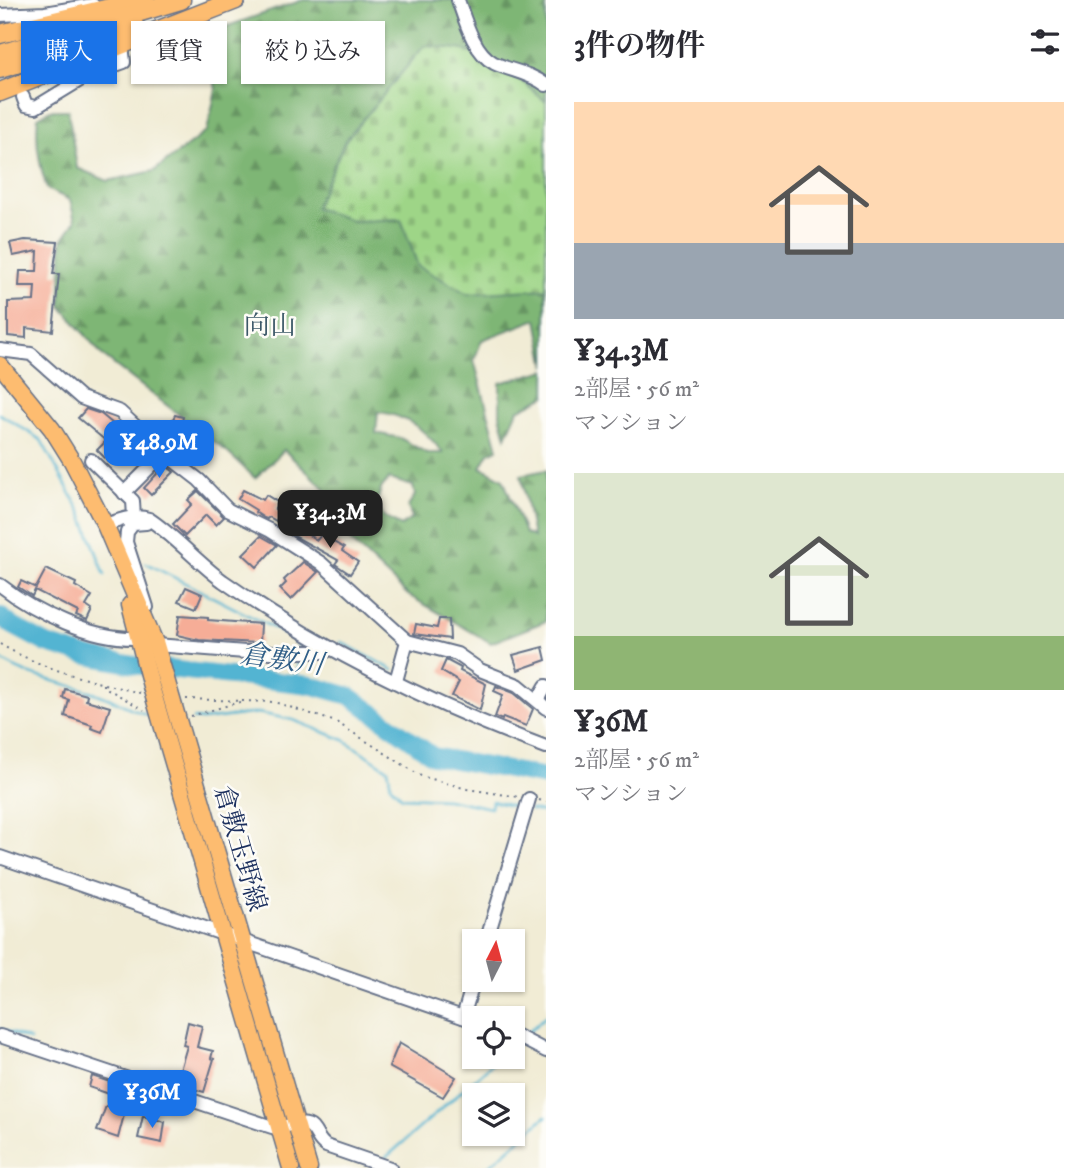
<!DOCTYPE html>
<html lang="ja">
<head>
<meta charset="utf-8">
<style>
	body { margin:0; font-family:"IM FELL DW Pica","Noto Serif JP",serif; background:#f7f7f7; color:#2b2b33; height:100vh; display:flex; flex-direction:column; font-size:26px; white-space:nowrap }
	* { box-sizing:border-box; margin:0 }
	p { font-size:23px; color:#7c7c81 }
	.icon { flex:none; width:38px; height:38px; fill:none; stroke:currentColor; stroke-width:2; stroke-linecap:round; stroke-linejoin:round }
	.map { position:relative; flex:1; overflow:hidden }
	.drawer { display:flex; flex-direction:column; background:#fff; width:546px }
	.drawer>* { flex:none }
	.top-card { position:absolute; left:21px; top:21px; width:420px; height:63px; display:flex; gap:14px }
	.needle { width:46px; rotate:6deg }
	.fabs { position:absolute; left:462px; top:929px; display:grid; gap:14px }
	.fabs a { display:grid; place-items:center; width:63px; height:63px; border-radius:0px; background:#fff; box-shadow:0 2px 5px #0004; font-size:35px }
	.price { position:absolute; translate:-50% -60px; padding:0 16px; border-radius:14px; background:#1a73e8; color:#fff; font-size:23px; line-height:46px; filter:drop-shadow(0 2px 4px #0008) }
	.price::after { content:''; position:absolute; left:50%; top:42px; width:21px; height:16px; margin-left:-10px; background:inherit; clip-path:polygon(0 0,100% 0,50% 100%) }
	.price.current { background:#222; color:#fff }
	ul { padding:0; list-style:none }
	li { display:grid; align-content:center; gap:14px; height:371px; padding:0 28px }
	li span { display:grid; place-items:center; height:217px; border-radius:0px; color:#555 }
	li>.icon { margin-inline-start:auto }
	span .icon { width:126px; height:126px; fill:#fffc; stroke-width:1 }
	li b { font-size:30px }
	h2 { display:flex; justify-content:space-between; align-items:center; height:84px; padding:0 28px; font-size:30px }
	.pill { padding:0 24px; border-radius:0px; background:#fff; box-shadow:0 2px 5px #0004; font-size:24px; line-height:63px }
	.pill.current { background:#1a73e8; color:#fff }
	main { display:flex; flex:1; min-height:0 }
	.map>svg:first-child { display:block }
	.forest { fill:url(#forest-firs); stroke:#4c7269; stroke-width:2; fill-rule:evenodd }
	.cemetery { fill:url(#cemetery-stones); stroke:#5c8272; stroke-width:2 }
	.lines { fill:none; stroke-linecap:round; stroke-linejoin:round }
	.stream { stroke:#53b4d2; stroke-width:2.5 }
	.river { stroke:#53b4d2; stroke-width:18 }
	.building { fill:#f6ad97 }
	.minor-casing { stroke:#667188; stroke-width:16 }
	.major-casing { stroke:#667188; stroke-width:19 }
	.highway-casing { stroke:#667188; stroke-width:21 }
	.path { stroke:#667188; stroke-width:2; stroke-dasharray:2 5; stroke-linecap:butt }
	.minor { stroke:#fff; stroke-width:12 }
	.major { stroke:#fdbc6f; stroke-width:16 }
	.highway { stroke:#fdbc6f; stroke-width:18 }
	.labels { text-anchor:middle; stroke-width:5; stroke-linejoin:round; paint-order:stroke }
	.park-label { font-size:26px; fill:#3c5868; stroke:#fdfcf7 }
	.street-label { font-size:26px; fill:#1b2f5e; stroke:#fdfcf7 }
	.water-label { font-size:28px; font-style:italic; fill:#2f5e87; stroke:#fdfcf7 }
</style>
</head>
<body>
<main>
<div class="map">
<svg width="546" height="1168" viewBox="0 0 546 1168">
	<defs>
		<pattern id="forest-firs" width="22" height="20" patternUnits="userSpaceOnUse" patternTransform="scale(1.75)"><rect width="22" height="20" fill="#7eb674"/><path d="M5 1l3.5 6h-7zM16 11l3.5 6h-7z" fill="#669462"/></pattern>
		<pattern id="cemetery-stones" width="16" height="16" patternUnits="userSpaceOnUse" patternTransform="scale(1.75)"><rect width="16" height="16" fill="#9ed587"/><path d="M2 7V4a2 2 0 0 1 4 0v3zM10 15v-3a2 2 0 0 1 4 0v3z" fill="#88b777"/></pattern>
	</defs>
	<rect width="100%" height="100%" fill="#fdfcf7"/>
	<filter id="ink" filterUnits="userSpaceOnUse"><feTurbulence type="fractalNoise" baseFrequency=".0143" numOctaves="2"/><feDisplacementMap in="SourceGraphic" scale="14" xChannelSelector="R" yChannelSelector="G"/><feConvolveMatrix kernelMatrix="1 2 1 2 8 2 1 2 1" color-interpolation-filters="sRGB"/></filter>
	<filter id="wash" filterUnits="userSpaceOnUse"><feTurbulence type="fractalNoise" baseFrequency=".00686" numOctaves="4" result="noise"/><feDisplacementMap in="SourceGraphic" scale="28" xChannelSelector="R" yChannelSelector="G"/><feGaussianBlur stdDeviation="1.57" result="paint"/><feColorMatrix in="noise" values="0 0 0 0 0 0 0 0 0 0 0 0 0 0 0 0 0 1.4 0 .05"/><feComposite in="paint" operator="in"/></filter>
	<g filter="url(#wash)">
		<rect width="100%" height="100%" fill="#f1ecd5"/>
		<g class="forest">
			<path d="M303 0H546V102L523 81 375 107 345 141 316 208 354 221 401 219 418 266 508 290 546 289V367L537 319 482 340 474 360 498 449 489 453 481 467 503 479 525 533 533 537 521 475 546 470V621L491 643 408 595 338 529 325 489 284 450 255 478 226 451 103 356 61 306 62 240 75 221 70 200 47 189C39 165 35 142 38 117L50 110H68L77 168 108 181 154 171 207 131 216 90 207 39 225 27ZM378 412C407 415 425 430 443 453H427L400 438 376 433ZM389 479 413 486 415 495 408 507 412 518 401 526 384 517 376 503 382 487Z"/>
			<polygon points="546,370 546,396 518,410 506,437 500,415 500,383"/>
		</g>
		<path class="cemetery" d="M424 46C436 47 451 47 463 50 495 58 523 81 546 102V289L468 294 418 266 401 219 354 221 315 208 345 141Z"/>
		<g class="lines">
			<g class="stream">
				<polyline points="0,414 41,440 82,514 105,575"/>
				<polyline points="146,563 297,640 298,646"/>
				<polyline points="341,642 393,670"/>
				<polyline points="297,643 309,643"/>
				<path d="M0 659C31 680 69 682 103 696 119 702 132 710 149 715"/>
				<polyline points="296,683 298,660"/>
				<polyline points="193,719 202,720 258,713 293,720 344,740 388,769 391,786 402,797 447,799 491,808 492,801 523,809"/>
				<polyline points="530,810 546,813"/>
				<polyline points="0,1029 30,1040"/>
				<polyline points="525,1035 546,1016"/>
				<polyline points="382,1161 500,1057"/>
				<polyline points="487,1168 546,1116"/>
			</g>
			<polyline class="river" points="0,616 13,626 47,644 83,655 134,665 310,685 350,696 433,756 546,777"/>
		</g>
		<g id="blocks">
			<g class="building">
				<polygon points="25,240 58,242 53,274 59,274 53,331 26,328 26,338 8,336 8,302 34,301 35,286 19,286 20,271 37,271 38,251 13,256 10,243"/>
				<polygon points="86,409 101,414 119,429 122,426 141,444 135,450 132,447 119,460 114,455 108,461 97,450 106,441 78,418"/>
				<polygon points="175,415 183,417 181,427 185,429 178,452 169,445 174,433 167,431"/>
				<polygon points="165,465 174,472 151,495 144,488"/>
				<polygon points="243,490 263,500 266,495 279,503 275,509 281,513 276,521 269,517 267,519 264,518 255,512 256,510 238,499"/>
				<polygon points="198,491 224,517 216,525 206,515 185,536 173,524 192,504 188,500"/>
				<polygon points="298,529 317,540 321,535 344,548 342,551 358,562 350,574 335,564 338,560 294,536"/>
				<polygon points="261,536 277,545 257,567 243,554"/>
				<polygon points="303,562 318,572 291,600 280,589 286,583 284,580"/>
				<polygon points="46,569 76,583 75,586 92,596 86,606 92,610 87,621 76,616 78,612 35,590 32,596 18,587 21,581 36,588"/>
				<polygon points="186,587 202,594 196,608 179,601"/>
				<polygon points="180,615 208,617 208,620 261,624 260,643 199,640 177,635"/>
				<polygon points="439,619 449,619 450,639 414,634 416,624 437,628"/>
				<polygon points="543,647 546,660 518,670 513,655"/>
				<polygon points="446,660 461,668 460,671 486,684 480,710 452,696 459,682 441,671"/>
				<polygon points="496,686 514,693 533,709 526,726 503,717 502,720 495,717 503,695 494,691"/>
				<polygon points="65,689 87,695 86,700 110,707 102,732 91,728 92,725 65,716 69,700 63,698"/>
				<polygon points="188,1022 202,1026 197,1047 213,1051 211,1058 214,1059 204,1092 190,1088 191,1081 178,1077 187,1046 183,1045"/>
				<polygon points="399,1043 456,1077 443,1097 389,1067"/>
				<polygon points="92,1076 169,1102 168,1109 116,1093 115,1096 89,1087"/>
				<polygon points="106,1106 125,1111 118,1138 97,1131"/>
				<polygon points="143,1116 165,1122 162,1143 138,1138"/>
			</g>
		</g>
	</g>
	<g filter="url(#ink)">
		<use href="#blocks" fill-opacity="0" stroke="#667188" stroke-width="2"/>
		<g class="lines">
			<g class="minor-casing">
				<g id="minor">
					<path d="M458 0C465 20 474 53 494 63 511 71 531 73 546 85"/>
					<polyline points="0,15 45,13 93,5"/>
					<polyline points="23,97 26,105 36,107 90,74 124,62 122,45"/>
					<polyline points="0,350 31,354 81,398 120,412 164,453 199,480 228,510 269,530 321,563 407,641 396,681"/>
					<polyline points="91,460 133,501 134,517"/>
					<polyline points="124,493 164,453"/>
					<polyline points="146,523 133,524 127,532 126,542 147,607"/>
					<path d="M105 525C120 520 134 514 149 519 176 537 197 562 223 581 322 650 433 705 546 747"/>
					<path d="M0 585C36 613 93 640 139 638"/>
					<polyline points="154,638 156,645 245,652 324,652 332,648"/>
					<polyline points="407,641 457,654 480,670 518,685 546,708"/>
					<polyline points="538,700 546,686"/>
					<polyline points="0,857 474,1021"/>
					<polyline points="486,942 529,799"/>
					<polyline points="463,1017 474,980"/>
					<polyline points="513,1034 546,1051"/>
					<path d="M0 1036 272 1127C283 1129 304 1119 312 1128 318 1135 318 1141 326 1146L390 1168"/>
				</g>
			</g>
			<g class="major-casing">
				<g id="major">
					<polyline points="0,365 52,429 72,461 105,525 156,645 309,1168"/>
					<polyline points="130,605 152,690 291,1168"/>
				</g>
			</g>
			<g class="highway-casing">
				<g id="highway">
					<polyline points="0,34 143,0"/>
					<polyline points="0,54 181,0"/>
					<polyline points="0,69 136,28"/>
					<polyline points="0,92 236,0"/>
				</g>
			</g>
			<g class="path">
				<path d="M0 644C43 670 92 681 140 693"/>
				<polyline points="103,684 103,686 144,710"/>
				<polyline points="186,699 274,702 336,722 421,776 467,789 519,797"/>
				<polyline points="191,716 243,701"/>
				<polyline points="539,800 546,802"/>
			</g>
			<use href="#minor" class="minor"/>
			<use href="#major" class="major"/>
			<use href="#highway" class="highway"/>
		</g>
	</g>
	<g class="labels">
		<g class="park-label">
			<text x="270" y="334">向山</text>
		</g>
		<g class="street-label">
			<text transform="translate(241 848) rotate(74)" y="9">倉敷玉野線</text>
		</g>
		<g class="water-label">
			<text transform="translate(282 658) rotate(8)" y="10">倉敷川</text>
		</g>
	</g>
</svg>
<div class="fabs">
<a><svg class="needle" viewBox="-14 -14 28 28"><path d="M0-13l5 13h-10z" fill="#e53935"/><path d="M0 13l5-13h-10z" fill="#7c7c81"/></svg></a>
<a><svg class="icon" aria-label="locate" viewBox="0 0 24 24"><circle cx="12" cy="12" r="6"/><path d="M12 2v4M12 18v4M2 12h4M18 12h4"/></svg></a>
<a><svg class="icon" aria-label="layers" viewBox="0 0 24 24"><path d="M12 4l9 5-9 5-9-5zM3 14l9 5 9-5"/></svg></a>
</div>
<b class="price" style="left:159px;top:480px">¥48.9M</b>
<b class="price current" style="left:330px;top:550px">¥34.3M</b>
<b class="price" style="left:152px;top:1130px">¥36M</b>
<div class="top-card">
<a class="pill current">購入</a>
<a class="pill">賃貸</a>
<a class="pill">絞り込み</a>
</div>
</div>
<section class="drawer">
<h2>3件の物件<svg class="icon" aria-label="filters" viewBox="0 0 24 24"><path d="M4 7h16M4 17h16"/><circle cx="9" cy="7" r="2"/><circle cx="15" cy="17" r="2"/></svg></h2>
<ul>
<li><span style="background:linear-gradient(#ffd9b3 65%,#9aa5b1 0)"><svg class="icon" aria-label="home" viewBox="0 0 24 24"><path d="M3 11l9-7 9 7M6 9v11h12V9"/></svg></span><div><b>¥34.3M</b><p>2部屋 · 56 m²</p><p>マンション</p></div></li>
<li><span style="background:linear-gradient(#dfe7d0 75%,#8fb573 0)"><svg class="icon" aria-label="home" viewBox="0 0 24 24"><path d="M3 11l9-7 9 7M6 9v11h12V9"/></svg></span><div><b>¥36M</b><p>2部屋 · 56 m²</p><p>マンション</p></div></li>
</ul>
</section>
</main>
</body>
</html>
